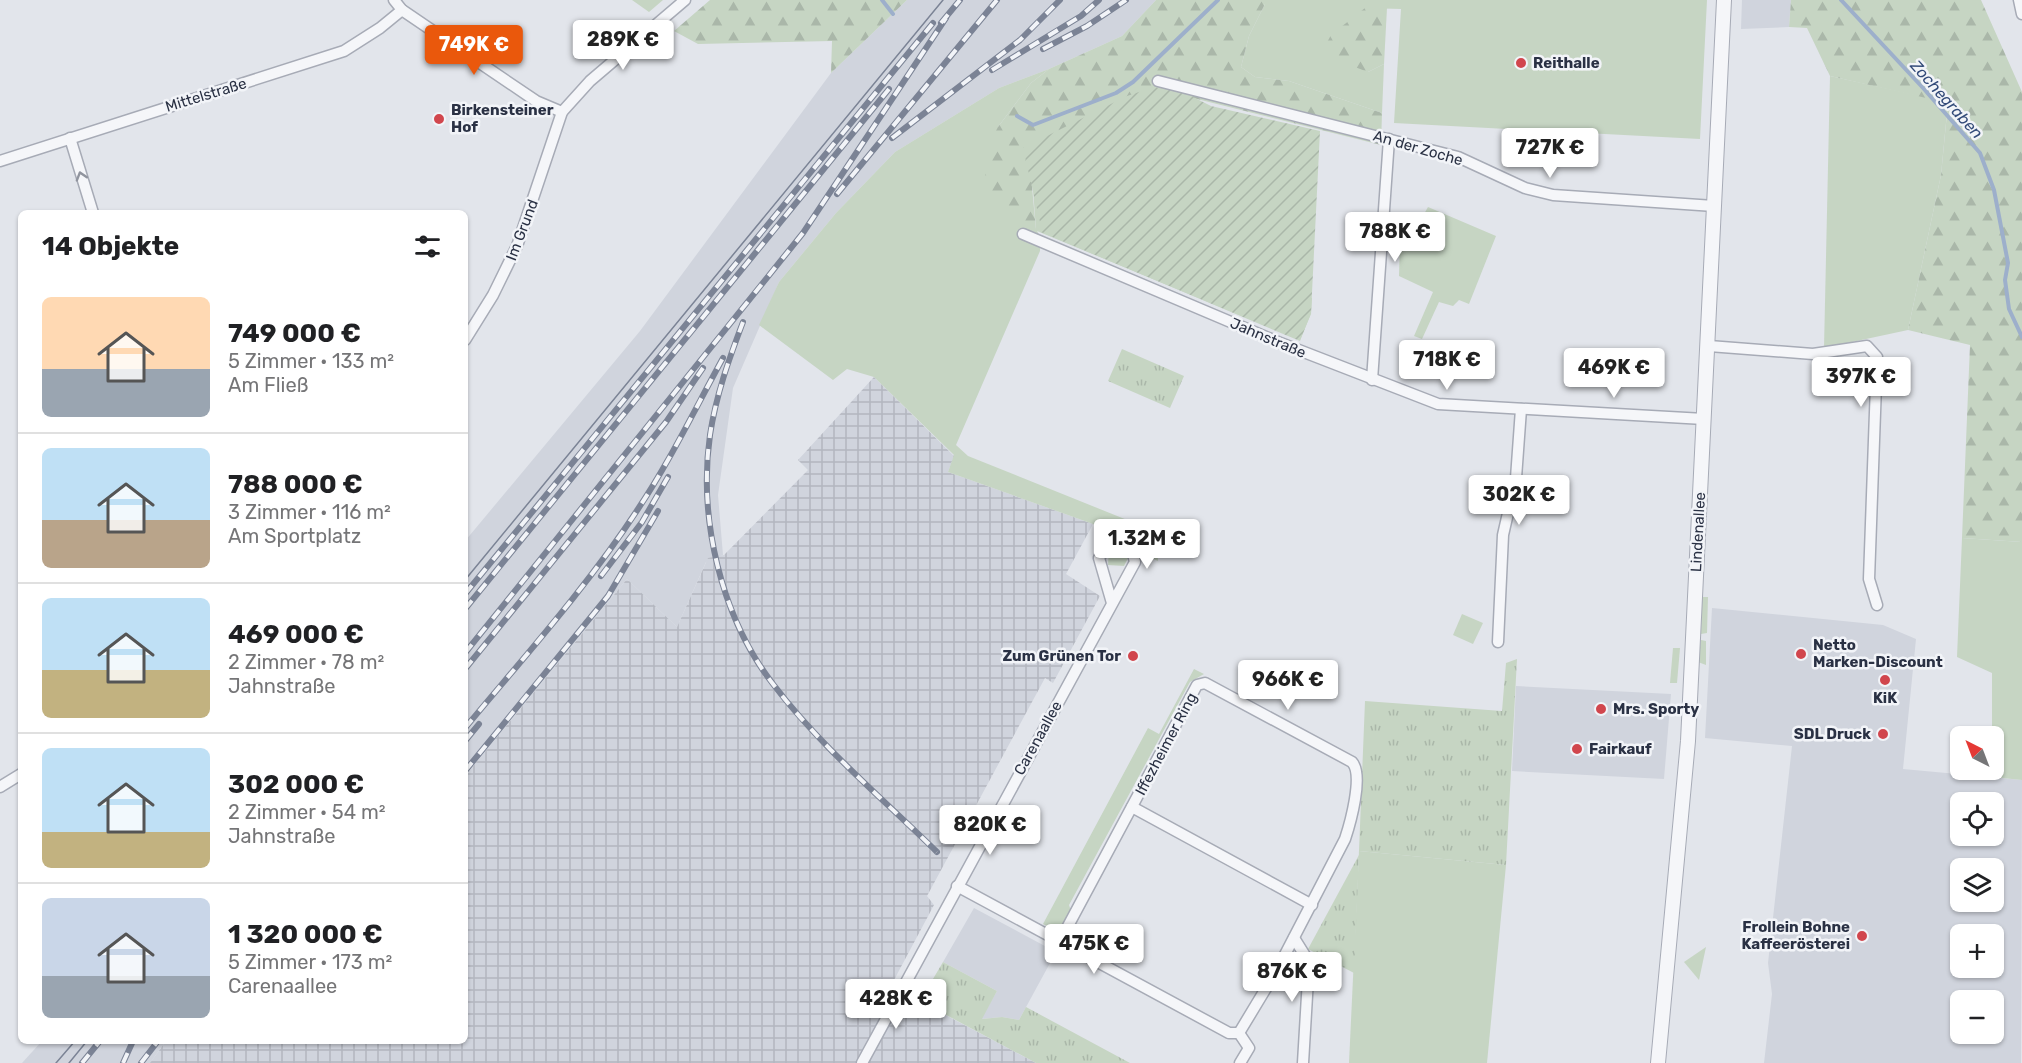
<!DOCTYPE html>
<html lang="de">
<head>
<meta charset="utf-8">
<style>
	body { margin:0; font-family:Rubik,sans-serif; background:#f6f6f6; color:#202124; height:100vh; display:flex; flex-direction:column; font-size:22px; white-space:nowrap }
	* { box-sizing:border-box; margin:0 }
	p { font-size:20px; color:#757577 }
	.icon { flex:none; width:33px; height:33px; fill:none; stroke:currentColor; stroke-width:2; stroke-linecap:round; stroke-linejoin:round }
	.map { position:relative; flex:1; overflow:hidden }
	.side { position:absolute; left:18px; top:210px; width:450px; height:834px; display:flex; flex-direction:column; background:#fff; border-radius:9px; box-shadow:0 2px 4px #0004 }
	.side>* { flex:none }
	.needle { width:39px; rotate:318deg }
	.controls { position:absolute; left:1950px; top:726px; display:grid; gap:12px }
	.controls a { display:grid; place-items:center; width:54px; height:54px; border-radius:9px; background:#fff; box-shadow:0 2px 4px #0004; font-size:30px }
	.price { position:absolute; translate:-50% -51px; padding:0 14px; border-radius:6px; background:#fff; color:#222; font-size:20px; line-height:39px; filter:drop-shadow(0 2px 3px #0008) }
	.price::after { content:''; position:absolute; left:50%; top:36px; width:18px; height:14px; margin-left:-9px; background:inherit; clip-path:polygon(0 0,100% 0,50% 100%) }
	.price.active { background:#ea580c; color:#fff }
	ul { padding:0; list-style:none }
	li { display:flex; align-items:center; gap:18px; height:150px; padding:0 24px }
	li+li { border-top:2px solid #e0e0e0 }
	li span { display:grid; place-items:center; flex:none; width:168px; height:120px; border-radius:9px; color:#555 }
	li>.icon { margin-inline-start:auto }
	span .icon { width:72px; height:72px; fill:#fffc; stroke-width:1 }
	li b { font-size:26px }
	h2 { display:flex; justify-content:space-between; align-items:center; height:72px; padding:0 24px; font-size:26px }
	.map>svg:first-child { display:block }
	.built { fill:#d0d4dd; fill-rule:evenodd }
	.industrial { fill:url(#industrial-grid) }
	.grass { fill:#c6d5c3 }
	.forest { fill:url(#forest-firs) }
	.park { fill:url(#park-tufts) }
	.garden { fill:url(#garden-furrows) }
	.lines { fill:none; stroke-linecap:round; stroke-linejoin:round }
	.stream { stroke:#9dafcb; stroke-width:4 }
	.minor-casing { stroke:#a7abb6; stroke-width:13 }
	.tertiary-casing { stroke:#a7abb6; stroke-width:16 }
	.minor { stroke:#f5f6f9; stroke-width:10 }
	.tertiary { stroke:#f5f6f9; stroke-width:14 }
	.tram { stroke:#7b8395; stroke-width:1.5 }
	.rail-casing { stroke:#7b8395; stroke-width:6 }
	.rail { stroke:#f2f4f8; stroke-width:4; stroke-dasharray:11; stroke-linecap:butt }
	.oneway { stroke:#90949e }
	.poi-dot { fill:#d1464d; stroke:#f2f4f8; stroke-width:2 }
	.labels { text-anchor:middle; stroke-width:5; stroke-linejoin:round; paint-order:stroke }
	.poi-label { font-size:15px; font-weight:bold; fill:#2a3144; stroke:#f2f4f8; text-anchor:start }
	.street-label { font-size:15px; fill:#2a3144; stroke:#f2f4f8 }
	.water-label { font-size:16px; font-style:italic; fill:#334b79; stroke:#f2f4f8 }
</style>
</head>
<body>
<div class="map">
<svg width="2022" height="1063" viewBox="0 0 2022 1063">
	<defs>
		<pattern id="industrial-grid" width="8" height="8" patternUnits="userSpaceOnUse" patternTransform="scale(1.5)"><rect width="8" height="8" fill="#d0d4dd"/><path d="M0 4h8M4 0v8" fill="none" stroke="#b3b6bf"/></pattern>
		<pattern id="forest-firs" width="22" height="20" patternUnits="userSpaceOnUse" patternTransform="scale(1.5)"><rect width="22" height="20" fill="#c6d5c3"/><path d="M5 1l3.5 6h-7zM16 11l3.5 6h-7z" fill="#aab7a9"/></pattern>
		<pattern id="park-tufts" width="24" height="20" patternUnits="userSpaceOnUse" patternTransform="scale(1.5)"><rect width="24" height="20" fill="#c6d5c3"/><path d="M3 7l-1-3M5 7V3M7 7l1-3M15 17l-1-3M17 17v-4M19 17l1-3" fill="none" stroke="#aab7a9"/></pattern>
		<pattern id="garden-furrows" width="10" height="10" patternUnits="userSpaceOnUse" patternTransform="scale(1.5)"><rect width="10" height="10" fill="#c6d5c3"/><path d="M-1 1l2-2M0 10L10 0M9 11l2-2" fill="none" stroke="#aab7a9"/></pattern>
	</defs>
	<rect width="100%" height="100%" fill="#e2e5eb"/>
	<g class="built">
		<polygon points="907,0 1156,0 1122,36 1049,69 999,88 895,152 836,213 779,282 733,388 718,495 723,555 706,562 677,627 627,579 465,776 465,541 640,331 831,73"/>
		<polygon points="1742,0 1791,0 1789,27 1741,29"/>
		<path d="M1712 608 1883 625 1916 639 1903 769 2022 780 2021 1063H1764L1772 994 1768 963 1792 746 1705 738ZM1960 802H1994V836H1960ZM1960 868H1994V902H1960ZM1960 934H1994V968H1960ZM1960 1000H1994V1034H1960Z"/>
		<polygon points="1516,686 1671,694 1664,779 1512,771"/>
		<polygon points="974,908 1056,952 1019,1020 1002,1017 981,1019 997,991 943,962"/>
		<polygon points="42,1041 166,1041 150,1063 22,1063"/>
	</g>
	<polygon class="industrial" points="874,377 954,456 948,472 1093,524 1066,574 1100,596 1053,683 1045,678 927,896 934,905 894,980 906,994 1036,1063 150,1063 166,1041 465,1041 465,776 627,579 677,627 708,558 724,555 808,470 798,460"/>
	<g class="grass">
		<polygon points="632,0 663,0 649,12"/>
		<polygon points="1239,0 1707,0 1700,139 1394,123 1401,9 1365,8 1368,72 1384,64 1382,113 1289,81 1255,77 1241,67 1249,36 1265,4"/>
		<polygon points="656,31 668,36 641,58 635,49"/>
		<polygon points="1049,69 1031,83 998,127 1036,230 1033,189 1312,298 1311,314 1300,340 1037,231 1040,236 1040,251 956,445 968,456 1157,532 1158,561 1140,553 1134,541 1124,535 1113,535 1093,524 948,472 954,455 874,377 847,369 833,380 759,325 779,282 836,213 895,152 999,88"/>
		<polygon points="1830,76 1948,102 1941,175 1908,330 1824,348"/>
		<polygon points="1428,207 1496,236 1469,304 1459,300 1453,306 1439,302 1422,339 1414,336 1433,292 1399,276 1400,239 1390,238 1390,225 1409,232 1419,223"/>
		<polygon points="1962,538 2022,542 2022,780 1992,777 1992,673 1957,657"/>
		<polygon points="1109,550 1128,558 1124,566 1108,565"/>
		<polygon points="1702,597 1708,597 1707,633 1701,634"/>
		<polygon points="1462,614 1483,623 1473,644 1453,635"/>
		<polygon points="1701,640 1706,641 1706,665 1698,662"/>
		<polygon points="1673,648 1680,648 1677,683 1670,683"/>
		<polygon points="1194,669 1204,674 1190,682 1069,905 1071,911 1062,926 1053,929 1043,924 1148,728 1159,734"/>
		<polygon points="1359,851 1506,865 1487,1063 1349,1063"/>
		<polygon points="1706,947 1699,980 1684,962"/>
	</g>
	<g class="forest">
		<polygon points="710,0 907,0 831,73 832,41 698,44 674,31"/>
		<polygon points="1156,0 1267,0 1249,36 1241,67 1255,77 1289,81 1382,113 1381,145 1153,88 1029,154 1036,230 1008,220 985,182 987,148 998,127 1031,83 1049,69 1122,36"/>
		<polygon points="1791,0 1981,0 2022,92 2022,542 1962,538 1970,345 1908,330 1941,175 1948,103 1830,76 1807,28 1789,27"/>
		<polygon points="1370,4 1387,8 1384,64 1368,72 1347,64 1324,48 1331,35"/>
	</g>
	<g class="park">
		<polygon points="1122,349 1184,376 1170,408 1108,381"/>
		<polygon points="1517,659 1506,865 1359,851 1365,701 1502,711 1506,663"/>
		<polygon points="1359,855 1354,973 1308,949"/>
		<polygon points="943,962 997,991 982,1019 1002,1017 1019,1020 1026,1007 1130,1063 1036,1063 920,1001"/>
	</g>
	<polygon class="garden" points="1154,87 1183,92 1211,106 1320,131 1311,313 1300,341 1036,230 1040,222 1023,148 1127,96"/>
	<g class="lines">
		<g class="stream">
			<polyline points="882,0 893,14"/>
			<polyline points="1841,0 1924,89 1980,153 1994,190 2008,263 2005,280 2009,309 2022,337"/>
			<polyline points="1017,116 1033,125 1116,93 1133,82 1218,0"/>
		</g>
		<g class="minor-casing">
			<g id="minor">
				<polyline points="394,0 402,10 536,101 562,112"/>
				<polyline points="2019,0 2022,14"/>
				<polyline points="1158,81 1458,157 1525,188 1553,195 1714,206"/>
				<polyline points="70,138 93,213"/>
				<polyline points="0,161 344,51 380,28 402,10"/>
				<polyline points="1023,234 1278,342 1438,404 1704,419"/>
				<polyline points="465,340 493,295 517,246 562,112 590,81 685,0"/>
				<polyline points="1709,346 1813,354 1867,346 1877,357 1869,579 1877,605"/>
				<polyline points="1372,380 1389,139"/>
				<polyline points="1498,642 1503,535 1516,478 1521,409"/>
				<polyline points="0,787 21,774"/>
				<polyline points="1132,807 1312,905"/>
				<polyline points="957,886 1229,1033 1239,1033"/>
				<polyline points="1294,938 1309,962 1303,1063"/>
				<path d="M1060 941 1197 685 1205 683 1352 762C1364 775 1350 824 1345 839L1277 970 1239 1033"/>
				<polyline points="1239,1033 1249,1048 1240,1063"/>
				<polyline points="862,1063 1135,562 1132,550 1121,542 1107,545 1099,558 1112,603"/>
			</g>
		</g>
		<g class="tertiary-casing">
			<polyline id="tertiary" points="1658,1063 1688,741 1724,0"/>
		</g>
		<use href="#minor" class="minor"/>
		<use href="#tertiary" class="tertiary"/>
		<g class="tram">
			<polyline points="465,580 943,0"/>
			<polyline points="56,1063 75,1041"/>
			<polyline points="69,1063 87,1041"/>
		</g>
		<g class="rail-casing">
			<g id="rail">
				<polyline points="941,23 960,0"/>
				<polyline points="1043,49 1087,26 1126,0"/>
				<polyline points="992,70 1081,16 1099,0"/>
				<polyline points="892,138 1020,40 1060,0"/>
				<polyline points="837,194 997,0"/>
				<path d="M743 322C729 359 716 395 710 435 698 518 721 617 773 684 820 746 882 798 937 852"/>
				<polyline points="601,576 642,522 668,477"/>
				<polyline points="465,594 933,23"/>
				<polyline points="465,609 889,89"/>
				<polyline points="465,653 803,233 946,18"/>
				<polyline points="465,669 666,422 703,368"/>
				<path d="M465 728C524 657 587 587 638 509 670 461 695 409 723 358"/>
				<polyline points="465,741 479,724"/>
				<polyline points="465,771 608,596 658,511"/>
				<polyline points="82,1063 100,1041"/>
				<polyline points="123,1063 133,1041"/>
				<polyline points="141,1063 158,1041"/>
			</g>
		</g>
		<use href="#rail" class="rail"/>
	</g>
	<defs><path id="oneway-chevron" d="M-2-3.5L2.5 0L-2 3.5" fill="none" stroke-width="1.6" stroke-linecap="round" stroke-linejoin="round" transform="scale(1.5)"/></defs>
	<use class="oneway" href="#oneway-chevron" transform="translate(81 176) rotate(-107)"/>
	<g class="poi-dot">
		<circle cx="1521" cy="63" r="6"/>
		<circle cx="439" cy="119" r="6"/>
		<circle cx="1801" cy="654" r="6"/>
		<circle cx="1133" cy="656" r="6"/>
		<circle cx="1885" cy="680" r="6"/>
		<circle cx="1601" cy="709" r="6"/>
		<circle cx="1883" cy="734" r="6"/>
		<circle cx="1577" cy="749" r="6"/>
		<circle cx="1862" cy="936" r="6"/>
	</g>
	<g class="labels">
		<g class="poi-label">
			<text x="1533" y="68">Reithalle</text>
			<text x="451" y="115">Birkensteiner<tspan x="451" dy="17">Hof</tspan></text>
			<text x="1813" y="650">Netto<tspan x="1813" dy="17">Marken-Discount</tspan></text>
			<text x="1121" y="661" text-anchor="end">Zum Grünen Tor</text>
			<text x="1885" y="703" text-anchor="middle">KiK</text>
			<text x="1613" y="714">Mrs. Sporty</text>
			<text x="1871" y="739" text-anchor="end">SDL Druck</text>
			<text x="1589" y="754">Fairkauf</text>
			<text x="1850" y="932" text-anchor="end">Frollein Bohne<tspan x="1850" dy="17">Kaffeerösterei</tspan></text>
		</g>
		<g class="street-label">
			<text transform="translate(206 95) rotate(-17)" y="5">Mittelstraße</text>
			<text transform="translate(1418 148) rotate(16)" y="5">An der Zoche</text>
			<text transform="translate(522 230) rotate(-69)" y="5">Im Grund</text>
			<text transform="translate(1268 338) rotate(23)" y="5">Jahnstraße</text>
			<text transform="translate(1698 532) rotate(-87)" y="5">Lindenallee</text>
			<text transform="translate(1038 738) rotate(-61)" y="5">Carenaallee</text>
			<text transform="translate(1166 744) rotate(-62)" y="5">Iffezheimer Ring</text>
		</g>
		<g class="water-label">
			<text transform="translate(1947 99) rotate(48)" y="6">Zochegraben</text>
		</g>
	</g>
</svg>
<div class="controls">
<a><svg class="needle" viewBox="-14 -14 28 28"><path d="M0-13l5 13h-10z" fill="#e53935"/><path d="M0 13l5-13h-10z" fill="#757577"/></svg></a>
<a><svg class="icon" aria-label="locate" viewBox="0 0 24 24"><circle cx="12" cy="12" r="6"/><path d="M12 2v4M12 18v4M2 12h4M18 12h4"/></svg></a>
<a><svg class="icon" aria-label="layers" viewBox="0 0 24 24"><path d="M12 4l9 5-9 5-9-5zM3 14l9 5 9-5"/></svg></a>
<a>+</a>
<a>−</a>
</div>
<b class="price" style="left:623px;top:71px">289K €</b>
<b class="price active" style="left:474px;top:76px">749K €</b>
<b class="price" style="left:1550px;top:179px">727K €</b>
<b class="price" style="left:1395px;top:263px">788K €</b>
<b class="price" style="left:1447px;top:391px">718K €</b>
<b class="price" style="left:1614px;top:399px">469K €</b>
<b class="price" style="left:1861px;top:408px">397K €</b>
<b class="price" style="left:1519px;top:526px">302K €</b>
<b class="price" style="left:1147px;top:570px">1.32M €</b>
<b class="price" style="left:1288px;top:711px">966K €</b>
<b class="price" style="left:990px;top:856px">820K €</b>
<b class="price" style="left:1094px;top:975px">475K €</b>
<b class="price" style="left:1292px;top:1003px">876K €</b>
<b class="price" style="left:896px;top:1030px">428K €</b>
<section class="side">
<h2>14 Objekte<svg class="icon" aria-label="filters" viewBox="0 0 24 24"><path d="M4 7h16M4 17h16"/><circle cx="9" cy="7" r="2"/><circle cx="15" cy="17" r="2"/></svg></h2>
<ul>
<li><span style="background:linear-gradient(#ffd9b3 60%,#9aa5b1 0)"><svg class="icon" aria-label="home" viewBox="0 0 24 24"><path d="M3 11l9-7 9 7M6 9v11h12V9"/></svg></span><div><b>749 000 €</b><p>5 Zimmer · 133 m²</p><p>Am Fließ</p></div></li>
<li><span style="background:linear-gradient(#bfe0f5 60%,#b9a48a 0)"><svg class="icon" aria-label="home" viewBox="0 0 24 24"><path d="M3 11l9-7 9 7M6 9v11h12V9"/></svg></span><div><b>788 000 €</b><p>3 Zimmer · 116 m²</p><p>Am Sportplatz</p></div></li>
<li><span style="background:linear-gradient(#bfe0f5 60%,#c2b280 0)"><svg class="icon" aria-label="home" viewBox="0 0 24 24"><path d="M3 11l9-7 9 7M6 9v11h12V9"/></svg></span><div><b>469 000 €</b><p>2 Zimmer · 78 m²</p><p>Jahnstraße</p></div></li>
<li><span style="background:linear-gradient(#bfe0f5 70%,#c2b280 0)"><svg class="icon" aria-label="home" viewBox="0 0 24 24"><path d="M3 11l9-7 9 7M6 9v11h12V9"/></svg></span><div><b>302 000 €</b><p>2 Zimmer · 54 m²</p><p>Jahnstraße</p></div></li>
<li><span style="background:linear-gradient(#c9d6e8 65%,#9aa5b1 0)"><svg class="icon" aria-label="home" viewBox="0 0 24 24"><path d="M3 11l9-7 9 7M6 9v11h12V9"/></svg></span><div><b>1 320 000 €</b><p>5 Zimmer · 173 m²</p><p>Carenaallee</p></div></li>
</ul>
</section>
</div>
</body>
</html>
